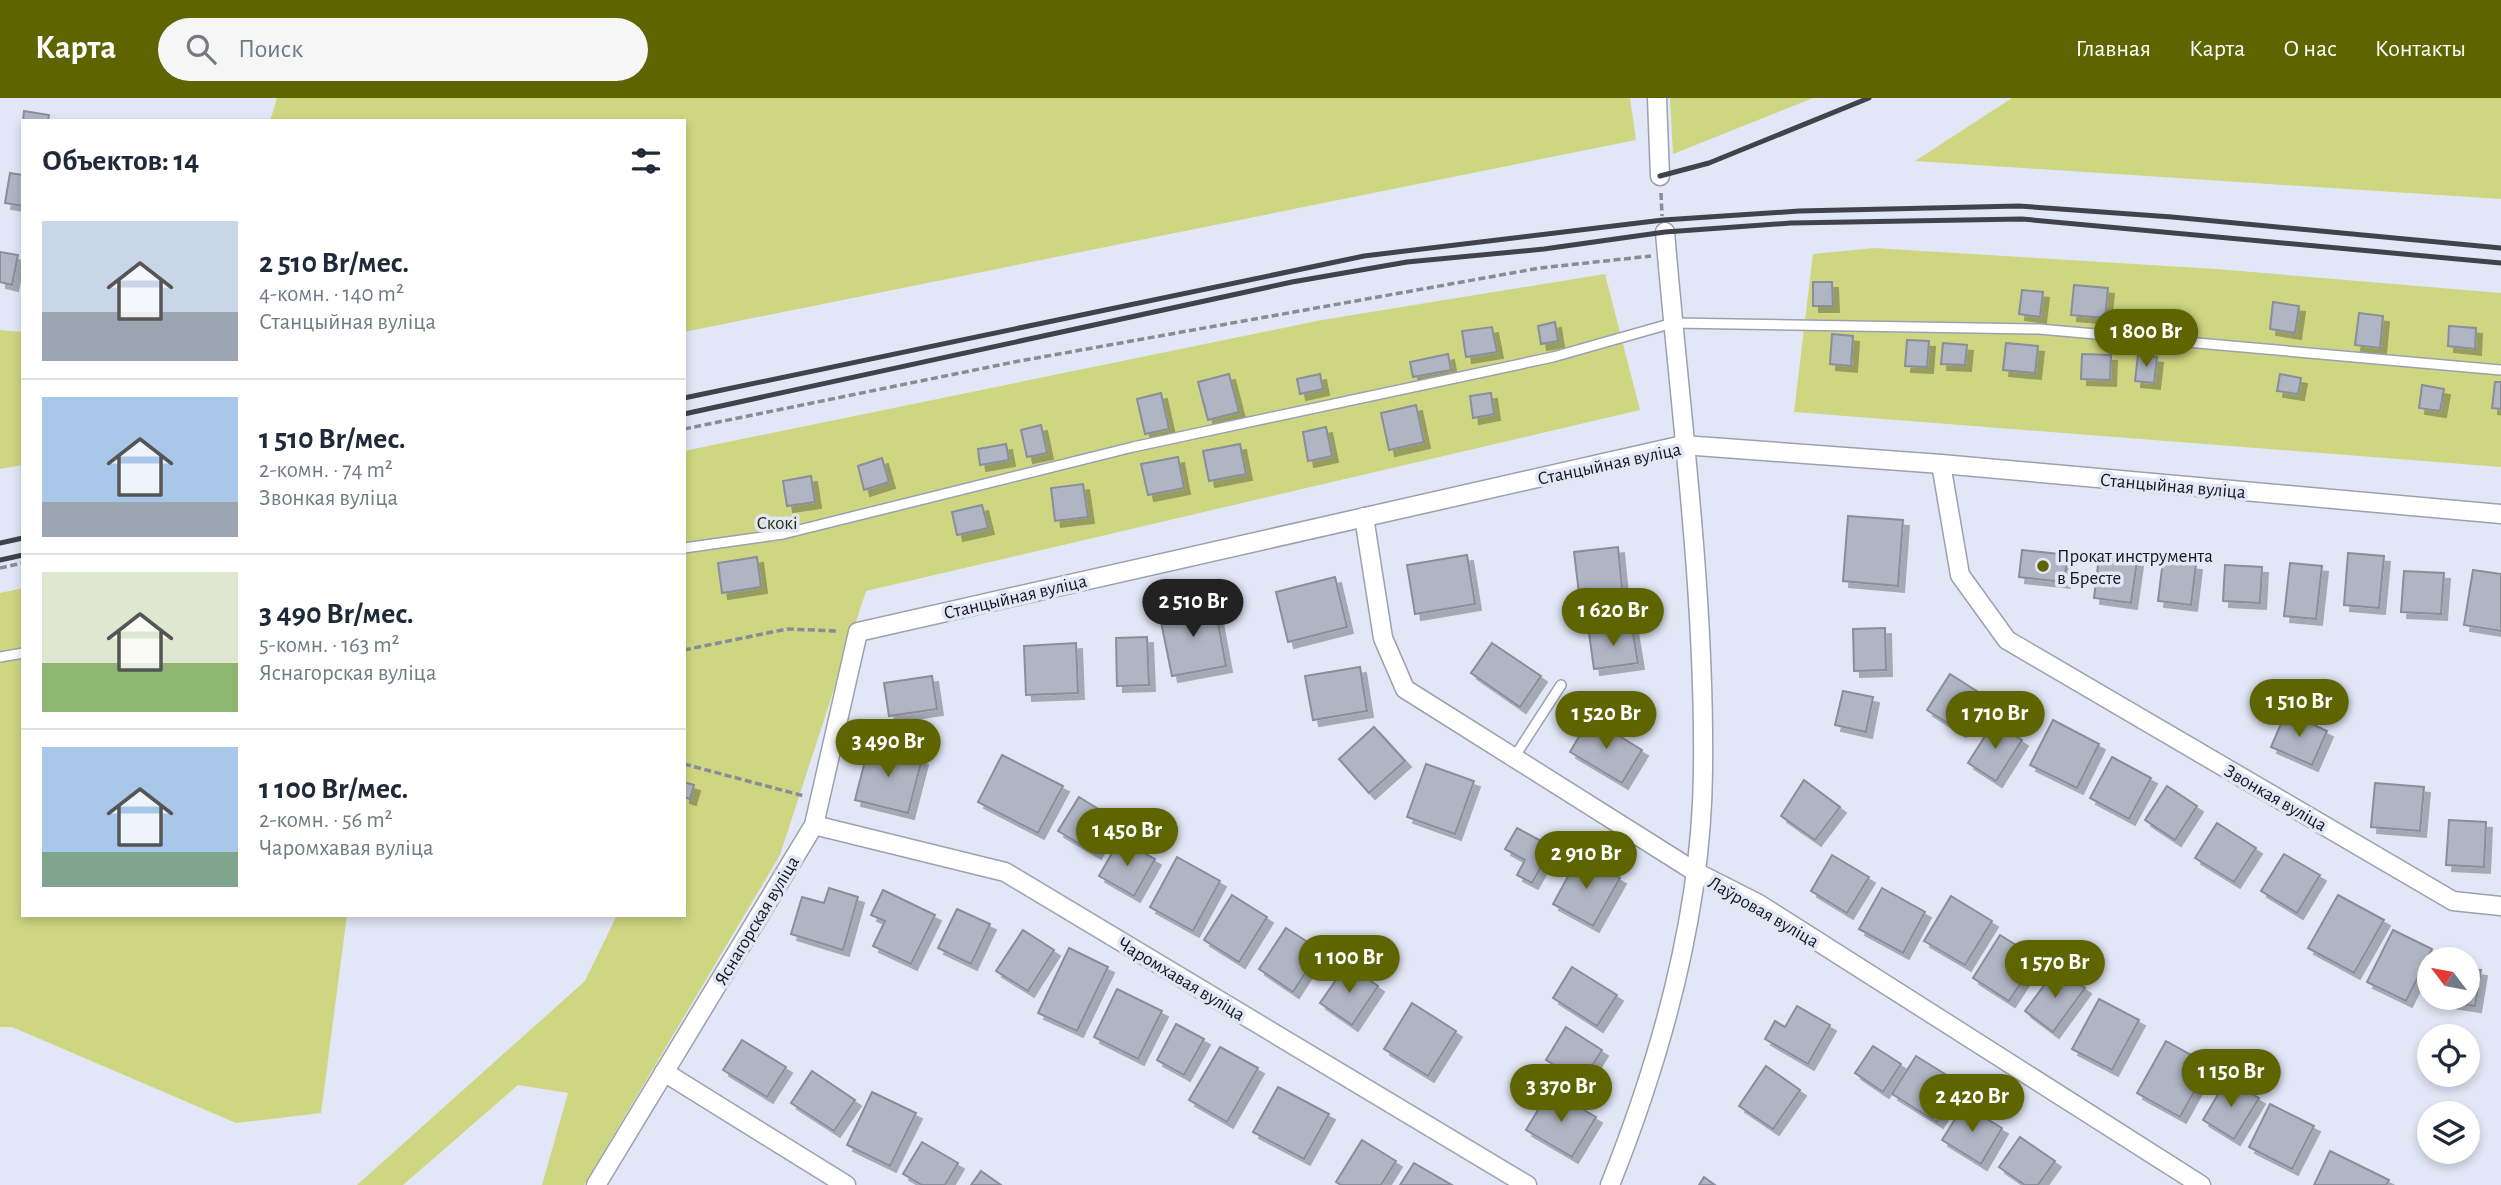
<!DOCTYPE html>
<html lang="ru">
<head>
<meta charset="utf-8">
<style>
	body { margin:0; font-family:"Alegreya Sans",sans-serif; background:#f6f6f7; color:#1f2937; height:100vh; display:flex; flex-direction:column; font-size:26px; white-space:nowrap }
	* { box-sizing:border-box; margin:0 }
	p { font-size:23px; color:#747a83 }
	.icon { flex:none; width:38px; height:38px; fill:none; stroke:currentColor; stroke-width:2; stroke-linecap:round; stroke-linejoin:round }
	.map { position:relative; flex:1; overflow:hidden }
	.side { position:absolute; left:21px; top:21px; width:665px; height:798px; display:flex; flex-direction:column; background:#fff; border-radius:0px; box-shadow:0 4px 10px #0003 }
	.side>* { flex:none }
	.needle { width:46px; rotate:302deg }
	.fabs { position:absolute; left:2417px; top:849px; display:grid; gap:14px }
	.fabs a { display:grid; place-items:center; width:63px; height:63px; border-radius:50%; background:#fff; box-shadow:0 4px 10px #0003; font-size:35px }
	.price { position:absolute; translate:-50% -60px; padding:0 16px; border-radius:24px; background:#5e6400; color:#fff; font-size:23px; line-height:46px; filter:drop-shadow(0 2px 4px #0008) }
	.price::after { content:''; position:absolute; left:50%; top:42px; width:21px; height:16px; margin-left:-10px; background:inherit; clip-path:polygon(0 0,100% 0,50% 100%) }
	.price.active { background:#222; color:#fff }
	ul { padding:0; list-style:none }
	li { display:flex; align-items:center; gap:21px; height:175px; padding:0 21px }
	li+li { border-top:2px solid #e0e1e3 }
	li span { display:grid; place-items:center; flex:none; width:196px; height:140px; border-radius:0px; color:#555 }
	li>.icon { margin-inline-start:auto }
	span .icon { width:84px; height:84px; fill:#fffc; stroke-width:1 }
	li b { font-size:30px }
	h2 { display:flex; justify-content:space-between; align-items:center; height:84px; padding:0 21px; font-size:30px }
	header { display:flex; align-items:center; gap:42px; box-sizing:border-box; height:98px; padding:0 35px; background:#5e6400; color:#fff }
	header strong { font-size:33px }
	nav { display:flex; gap:38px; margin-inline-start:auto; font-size:24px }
	.search { width:490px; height:63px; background:#f6f6f7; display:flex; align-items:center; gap:18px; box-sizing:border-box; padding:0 24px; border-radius:38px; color:#747a83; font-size:26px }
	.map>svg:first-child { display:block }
	.green { fill:#ced682 }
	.building { fill:#afb5c3; stroke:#898e9b; stroke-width:2; filter:url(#shadow) }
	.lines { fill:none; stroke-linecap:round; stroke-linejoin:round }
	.lane-casing { stroke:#9ba1ae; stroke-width:12 }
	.street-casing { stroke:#9ba1ae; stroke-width:21 }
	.path { stroke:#888c97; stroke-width:3.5; stroke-dasharray:7 3.5; stroke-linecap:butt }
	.lane { stroke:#fff; stroke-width:9 }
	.street { stroke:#fff; stroke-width:18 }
	.rail { stroke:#40434a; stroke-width:5 }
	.poi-dot { fill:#5e6400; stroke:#e1e7f6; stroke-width:2.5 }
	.labels { text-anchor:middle; stroke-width:7; stroke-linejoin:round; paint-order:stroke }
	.street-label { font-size:19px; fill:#15171c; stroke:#e1e7f6 }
	.park-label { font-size:19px; fill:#2e3103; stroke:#e1e7f6 }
	.poi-label { font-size:19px; fill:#15171c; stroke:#e1e7f6; text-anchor:start }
</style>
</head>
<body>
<header>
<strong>Карта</strong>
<div class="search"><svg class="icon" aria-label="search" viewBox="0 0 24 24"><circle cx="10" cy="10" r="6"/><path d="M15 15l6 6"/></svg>Поиск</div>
<nav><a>Главная</a><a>Карта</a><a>О нас</a><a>Контакты</a></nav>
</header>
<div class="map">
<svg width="2501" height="1087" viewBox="0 0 2501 1087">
	<defs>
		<filter id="shadow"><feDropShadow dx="6" dy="6" stdDeviation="0" flood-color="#0004"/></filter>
	</defs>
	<rect width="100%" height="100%" fill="#e1e7f6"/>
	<g class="green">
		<polygon points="277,0 1630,0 1636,42 684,234 684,23 270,23"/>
		<polygon points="1670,0 1813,0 1673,56"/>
		<polygon points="2012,0 2501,0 2501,101 1915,63"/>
		<polygon points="1874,150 2216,171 2501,195 2501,369 1794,314 1813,156"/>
		<polygon points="1605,176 1640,312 866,493 780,757 584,1087 542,1087 568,995 518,987 403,1087 357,1087 585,883 617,817 684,817 684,353 1322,222"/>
		<polygon points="0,232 23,234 23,367 0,371"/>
		<polygon points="23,490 23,817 347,817 321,1015 236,1025 12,929 0,929 0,495"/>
	</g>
	<g class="building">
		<polygon points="24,13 49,17 48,23 23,23"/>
		<polygon points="10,75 23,77 23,108 5,105"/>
		<polygon points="0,154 18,157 12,187 0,184"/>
		<polygon points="1813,184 1832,184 1833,208 1813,208"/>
		<polygon points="2074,187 2108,190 2105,220 2071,217"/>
		<polygon points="2022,192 2043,194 2040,219 2019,216"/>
		<polygon points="2273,204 2299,208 2295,235 2270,231"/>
		<polygon points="2359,215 2383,218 2380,250 2355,247"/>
		<polygon points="1555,224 1558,243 1541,246 1538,228"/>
		<polygon points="2449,228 2476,230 2475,251 2448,248"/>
		<polygon points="1492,229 1497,254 1466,259 1462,233"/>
		<polygon points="1832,236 1853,238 1851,268 1830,266"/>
		<polygon points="1907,242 1929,243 1927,269 1905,268"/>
		<polygon points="1943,245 1967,247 1965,267 1941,266"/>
		<polygon points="2006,245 2038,248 2035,275 2003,272"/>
		<polygon points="1448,256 1451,272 1413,279 1410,264"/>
		<polygon points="2082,256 2111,257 2110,282 2081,281"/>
		<polygon points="2138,257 2157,259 2154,285 2135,283"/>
		<polygon points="1229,276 1239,314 1208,322 1198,284"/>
		<polygon points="1320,276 1323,291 1300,296 1297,281"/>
		<polygon points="2280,276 2301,280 2298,296 2277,293"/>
		<polygon points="2495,284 2501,284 2501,311 2492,310"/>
		<polygon points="2422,287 2444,291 2440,313 2419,310"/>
		<polygon points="1161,295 1169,331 1145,336 1137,301"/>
		<polygon points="1491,295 1494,316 1473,320 1470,298"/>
		<polygon points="1416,307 1424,344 1389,352 1381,315"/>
		<polygon points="1041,327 1047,355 1027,359 1021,332"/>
		<polygon points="1326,329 1332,358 1308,363 1303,334"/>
		<polygon points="1006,346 1009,362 980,367 978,351"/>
		<polygon points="1240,346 1246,376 1209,383 1203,353"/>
		<polygon points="1178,359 1184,390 1148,397 1141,366"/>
		<polygon points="882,360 889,384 864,392 858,368"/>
		<polygon points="811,378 815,404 787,408 783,383"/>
		<polygon points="1083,386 1088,419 1055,423 1051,390"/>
		<polygon points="982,407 988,430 957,437 952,414"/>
		<polygon points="1848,418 1903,422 1898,488 1843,483"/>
		<polygon points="1618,449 1623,500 1580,504 1574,454"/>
		<polygon points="2022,452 2068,457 2064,484 2019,479"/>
		<polygon points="2348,455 2384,458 2379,510 2344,507"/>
		<polygon points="1467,457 1475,506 1415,516 1407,467"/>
		<polygon points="757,459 761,489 722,495 718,465"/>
		<polygon points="2099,459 2137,463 2131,505 2094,500"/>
		<polygon points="2163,462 2196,466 2191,507 2158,503"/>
		<polygon points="2290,465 2322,468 2316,521 2284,518"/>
		<polygon points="2225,467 2262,469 2260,505 2223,503"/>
		<polygon points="2473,472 2501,476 2501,533 2464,527"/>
		<polygon points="2404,473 2444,475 2441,516 2401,514"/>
		<polygon points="1335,479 1347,529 1288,544 1276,494"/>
		<polygon points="1214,503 1226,568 1172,578 1159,514"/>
		<polygon points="1632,529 1638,565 1594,571 1589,535"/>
		<polygon points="1885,530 1886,572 1854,573 1853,531"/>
		<polygon points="1147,539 1149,587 1117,588 1116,540"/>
		<polygon points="1076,545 1078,595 1026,597 1024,548"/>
		<polygon points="1492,545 1541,578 1520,609 1471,575"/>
		<polygon points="1360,569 1367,613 1313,622 1305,578"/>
		<polygon points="1950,576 1983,597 1960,633 1927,612"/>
		<polygon points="932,578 937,611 889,618 884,585"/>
		<polygon points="1843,593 1873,599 1866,634 1835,627"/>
		<polygon points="2286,614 2327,633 2312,667 2271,649"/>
		<polygon points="1590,620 1642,652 1622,685 1570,654"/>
		<polygon points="2053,622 2099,646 2077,690 2030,667"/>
		<polygon points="1994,624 2022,642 1996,683 1968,665"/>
		<polygon points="1374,629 1405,663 1369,695 1339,661"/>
		<polygon points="869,647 922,661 908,715 855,702"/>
		<polygon points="1002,657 1063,688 1038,735 978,704"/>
		<polygon points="2112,659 2151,680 2129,721 2090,700"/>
		<polygon points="1426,666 1474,683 1455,736 1407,719"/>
		<polygon points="1804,682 1840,709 1815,742 1781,718"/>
		<polygon points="684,684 694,687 690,701 684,699"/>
		<polygon points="2375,685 2424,689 2420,733 2371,729"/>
		<polygon points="2167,688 2197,708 2175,742 2145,722"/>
		<polygon points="1079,699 1116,722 1095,755 1058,733"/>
		<polygon points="2449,722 2486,724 2484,769 2446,767"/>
		<polygon points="2217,725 2256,750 2234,784 2195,760"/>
		<polygon points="1517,730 1552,749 1532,785 1517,777 1525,762 1505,751"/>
		<polygon points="1120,741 1155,761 1134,798 1099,778"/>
		<polygon points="2284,756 2320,777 2297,815 2261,793"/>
		<polygon points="1832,757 1869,779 1847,815 1811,793"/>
		<polygon points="1579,758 1620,780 1593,828 1553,806"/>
		<polygon points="1177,759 1220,783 1193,833 1150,809"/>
		<polygon points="829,790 858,799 843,852 791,836 802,799 824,805"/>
		<polygon points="1882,790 1925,814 1903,855 1859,831"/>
		<polygon points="883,792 935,817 911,866 873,848 885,823 871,817"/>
		<polygon points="1232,797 1267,819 1239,864 1204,842"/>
		<polygon points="2338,797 2384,822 2354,875 2308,850"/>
		<polygon points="1951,798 1992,823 1965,867 1924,843"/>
		<polygon points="957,811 990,826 971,866 938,850"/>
		<polygon points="1286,830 1320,852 1293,894 1259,871"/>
		<polygon points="1023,832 1054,852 1028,893 996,873"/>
		<polygon points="2393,832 2432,851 2406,903 2367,884"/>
		<polygon points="2000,837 2037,860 2009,903 1973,880"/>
		<polygon points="1069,850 1108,869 1077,933 1038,915"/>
		<polygon points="1347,866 1378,888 1352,927 1320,905"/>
		<polygon points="1572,869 1617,897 1597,928 1553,900"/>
		<polygon points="2057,870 2085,890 2053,934 2025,913"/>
		<polygon points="2468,870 2481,872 2475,908 2440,903 2440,900 2468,900"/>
		<polygon points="1117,891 1162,913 1138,961 1094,939"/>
		<polygon points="2099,901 2139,922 2112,972 2072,951"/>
		<polygon points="1412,905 1456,933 1428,978 1384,951"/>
		<polygon points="1797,908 1830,927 1808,966 1765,941 1775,923 1785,929"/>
		<polygon points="1176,926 1204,941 1184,977 1157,962"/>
		<polygon points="1566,929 1602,952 1582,984 1546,962"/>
		<polygon points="742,942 786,969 767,999 723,972"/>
		<polygon points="2166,943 2209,967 2180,1019 2137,995"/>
		<polygon points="1873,948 1901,966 1883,994 1855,975"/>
		<polygon points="1220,949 1258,970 1227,1024 1189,1002"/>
		<polygon points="1916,958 1961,986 1937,1024 1892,996"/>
		<polygon points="1766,968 1800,992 1773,1031 1739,1008"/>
		<polygon points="812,973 855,1002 834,1033 791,1005"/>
		<polygon points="2227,981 2259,1000 2234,1041 2203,1022"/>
		<polygon points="1278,989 1329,1016 1304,1061 1253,1034"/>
		<polygon points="1550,992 1596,1019 1572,1059 1526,1032"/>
		<polygon points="872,994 916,1015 890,1068 847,1047"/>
		<polygon points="2270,1006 2314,1028 2292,1071 2249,1049"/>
		<polygon points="1964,1007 2002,1030 1981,1066 1942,1042"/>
		<polygon points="2020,1039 2055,1063 2038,1087 2025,1087 1999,1069"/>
		<polygon points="1362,1042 1396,1063 1381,1087 1341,1087 1336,1084"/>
		<polygon points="922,1044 958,1065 945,1087 922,1087 903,1076"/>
		<polygon points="2330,1053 2389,1082 2386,1087 2314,1087"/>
		<polygon points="1414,1065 1452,1087 1400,1087"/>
		<polygon points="981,1073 1001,1087 971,1087"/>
		<polygon points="1704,1079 1715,1087 1699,1087"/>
	</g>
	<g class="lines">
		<g class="lane-casing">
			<g id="lane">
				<polyline points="684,450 783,436 1133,349 1553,259 1673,225 2039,231 2501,272"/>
				<polyline points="0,559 23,555"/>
				<polyline points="1515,658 1561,587"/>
			</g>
		</g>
		<g class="street-casing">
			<g id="street">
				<polyline points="1657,0 1660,78"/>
				<polyline points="1941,366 1960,477 2007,542 2453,803 2501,808"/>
				<polyline points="1364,419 1383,540 1405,591 1694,773 1759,806 2201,1087"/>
				<polyline points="814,727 1005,774 1527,1087"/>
				<polyline points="664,974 846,1087"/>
				<polyline points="596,1087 814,727 858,534 1683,347 1941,366 2501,416"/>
				<path d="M1610 1087C1662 957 1702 813 1703 672 1705 492 1680 313 1665 134"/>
			</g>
		</g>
		<g class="path">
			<polyline points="1661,95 1662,118"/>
			<polyline points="684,331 1014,264 1540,170 1651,158"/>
			<polyline points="0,470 23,465"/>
			<polyline points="684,552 787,531 838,533"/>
			<polyline points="684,666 804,698"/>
		</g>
		<use href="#lane" class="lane"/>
		<use href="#street" class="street"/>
		<g class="rail">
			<polyline points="1660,78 1709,65 1869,0"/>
			<polyline points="684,300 1364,158 1663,122 1799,113 2019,108 2172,119 2501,150"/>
			<polyline points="684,316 1292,184 1407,164 1544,151 1665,134 1791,125 2022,121 2501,165"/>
			<polyline points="0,445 23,440"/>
			<polyline points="0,462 23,457"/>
		</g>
	</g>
	<circle class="poi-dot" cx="2043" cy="468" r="7"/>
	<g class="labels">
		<g class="street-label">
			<text transform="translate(1609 365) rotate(-12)" y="7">Станцыйная вуліца</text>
			<text transform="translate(2173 387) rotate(5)" y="7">Станцыйная вуліца</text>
			<text transform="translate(1015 498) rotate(-13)" y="7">Станцыйная вуліца</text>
			<text transform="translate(2276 699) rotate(30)" y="7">Звонкая вуліца</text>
			<text transform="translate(1764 813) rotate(30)" y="7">Лаўровая вуліца</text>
			<text transform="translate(756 822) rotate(-59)" y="7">Яснагорская вуліца</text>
			<text transform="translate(1182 880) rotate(31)" y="7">Чаромхавая вуліца</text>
		</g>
		<g class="park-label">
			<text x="777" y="431">Скокі</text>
		</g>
		<g class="poi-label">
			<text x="2057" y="464">Прокат инструмента<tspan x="2057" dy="22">в Бресте</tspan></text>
		</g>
	</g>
</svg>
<div class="fabs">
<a><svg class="needle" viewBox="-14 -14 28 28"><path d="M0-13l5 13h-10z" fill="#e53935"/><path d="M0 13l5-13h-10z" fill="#747a83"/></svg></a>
<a><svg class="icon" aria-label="locate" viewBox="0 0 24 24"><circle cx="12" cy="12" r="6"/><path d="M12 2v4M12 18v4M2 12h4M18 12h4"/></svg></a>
<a><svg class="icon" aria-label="layers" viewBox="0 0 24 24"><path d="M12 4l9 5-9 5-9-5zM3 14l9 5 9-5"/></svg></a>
</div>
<b class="price" style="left:2146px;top:271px">1 800 Br</b>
<b class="price active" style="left:1193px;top:541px">2 510 Br</b>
<b class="price" style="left:1613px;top:550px">1 620 Br</b>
<b class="price" style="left:2299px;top:641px">1 510 Br</b>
<b class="price" style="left:1606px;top:653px">1 520 Br</b>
<b class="price" style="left:1995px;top:653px">1 710 Br</b>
<b class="price" style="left:888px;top:681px">3 490 Br</b>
<b class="price" style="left:1127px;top:770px">1 450 Br</b>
<b class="price" style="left:1586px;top:793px">2 910 Br</b>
<b class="price" style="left:1349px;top:897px">1 100 Br</b>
<b class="price" style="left:2055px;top:902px">1 570 Br</b>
<b class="price" style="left:2231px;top:1011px">1 150 Br</b>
<b class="price" style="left:1561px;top:1026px">3 370 Br</b>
<b class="price" style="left:1972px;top:1036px">2 420 Br</b>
<section class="side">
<h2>Объектов: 14<svg class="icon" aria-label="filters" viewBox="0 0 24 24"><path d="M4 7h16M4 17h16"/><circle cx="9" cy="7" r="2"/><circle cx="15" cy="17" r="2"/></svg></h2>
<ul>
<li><span style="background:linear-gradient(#c9d6e8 65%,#9aa5b1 0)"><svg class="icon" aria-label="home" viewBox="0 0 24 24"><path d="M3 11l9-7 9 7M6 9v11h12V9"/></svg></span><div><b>2 510 Br/мес.</b><p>4-комн. · 140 m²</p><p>Станцыйная вуліца</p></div></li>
<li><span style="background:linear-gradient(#a9c7e8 75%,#9aa5b1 0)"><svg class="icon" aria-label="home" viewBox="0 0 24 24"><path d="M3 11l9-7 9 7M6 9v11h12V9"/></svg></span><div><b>1 510 Br/мес.</b><p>2-комн. · 74 m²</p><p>Звонкая вуліца</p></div></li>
<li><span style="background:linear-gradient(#dfe7d0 65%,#8fb573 0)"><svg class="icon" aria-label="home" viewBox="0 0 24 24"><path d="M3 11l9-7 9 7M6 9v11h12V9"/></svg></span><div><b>3 490 Br/мес.</b><p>5-комн. · 163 m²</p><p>Яснагорская вуліца</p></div></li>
<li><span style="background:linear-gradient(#a9c7e8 75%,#7fa58c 0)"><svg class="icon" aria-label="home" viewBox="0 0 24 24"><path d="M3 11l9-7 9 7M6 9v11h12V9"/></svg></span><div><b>1 100 Br/мес.</b><p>2-комн. · 56 m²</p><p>Чаромхавая вуліца</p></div></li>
</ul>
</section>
</div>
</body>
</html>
